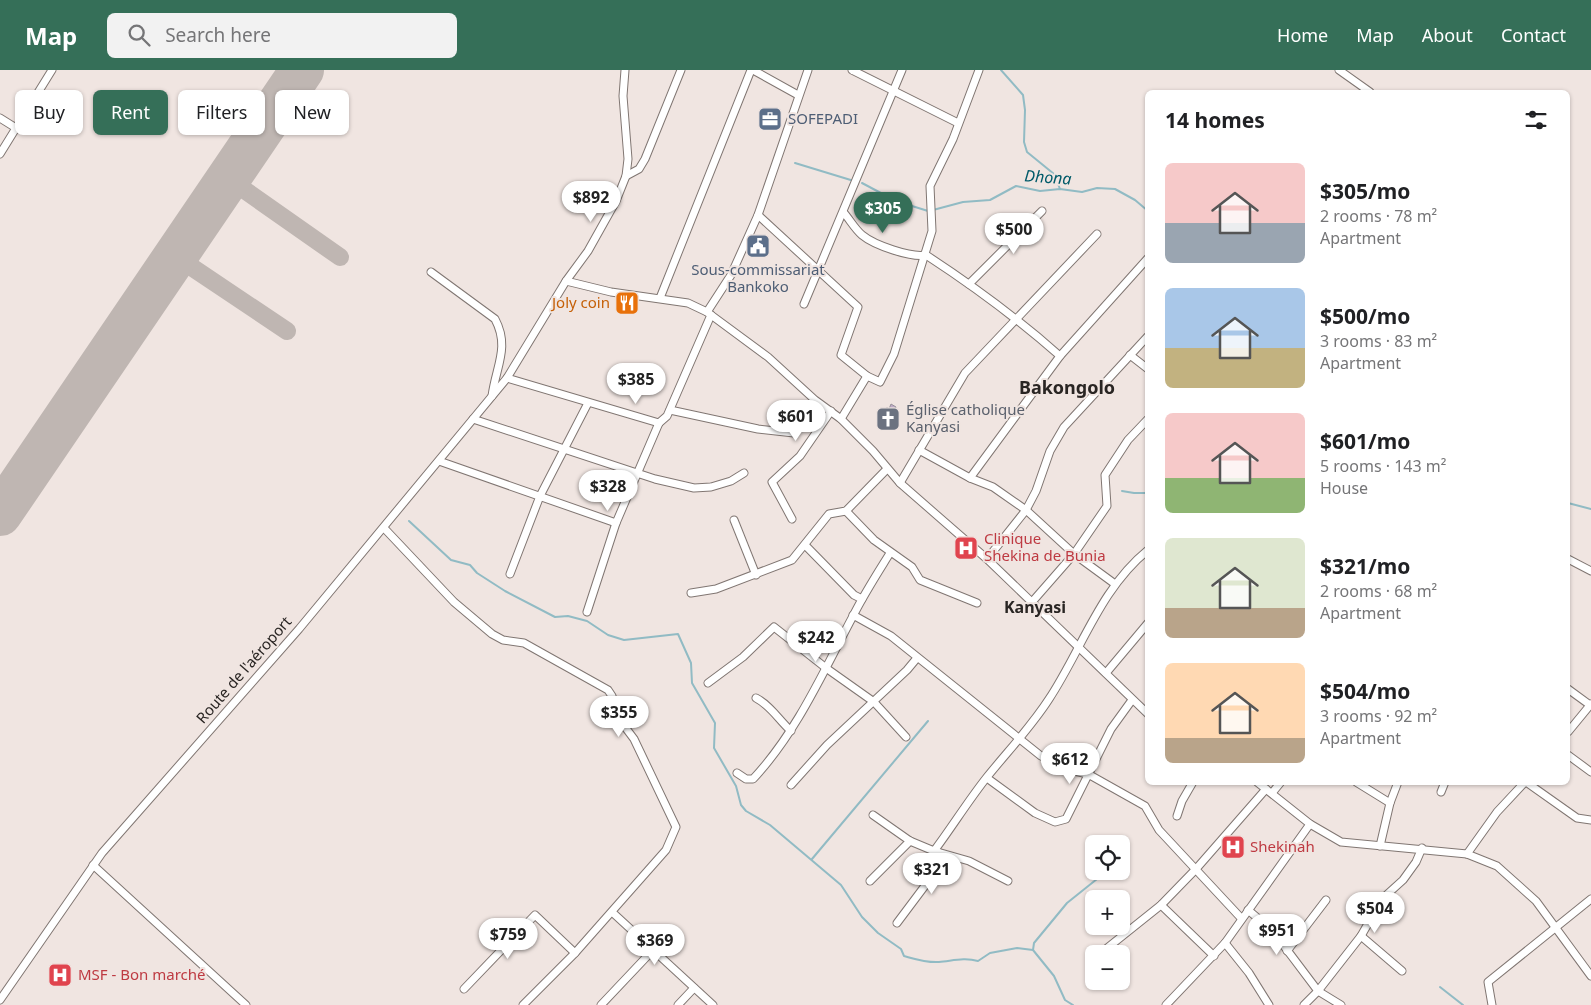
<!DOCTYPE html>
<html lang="en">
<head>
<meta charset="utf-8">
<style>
	body { margin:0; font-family:"Noto Sans",sans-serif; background:#f2f2f2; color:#202124; height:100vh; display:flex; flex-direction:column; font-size:19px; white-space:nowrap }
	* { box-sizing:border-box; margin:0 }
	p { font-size:16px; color:#757577 }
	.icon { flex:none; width:28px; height:28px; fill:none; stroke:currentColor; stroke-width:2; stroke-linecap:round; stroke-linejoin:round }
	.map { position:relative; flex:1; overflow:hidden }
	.sheet { position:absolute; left:1145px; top:20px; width:425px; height:695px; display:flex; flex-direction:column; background:#fff; border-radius:8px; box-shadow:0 1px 4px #0004 }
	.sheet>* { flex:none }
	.hud { position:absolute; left:15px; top:20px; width:475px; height:45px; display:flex; gap:10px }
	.fabs { position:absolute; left:1085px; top:765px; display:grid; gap:10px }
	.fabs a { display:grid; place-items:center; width:45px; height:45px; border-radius:8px; background:#fff; box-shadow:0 1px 4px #0004; font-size:25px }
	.price { position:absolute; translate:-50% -42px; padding:0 11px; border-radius:18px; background:#fff; color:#222; font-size:16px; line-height:32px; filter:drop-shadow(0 1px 2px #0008) }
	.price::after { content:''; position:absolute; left:50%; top:30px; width:15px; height:11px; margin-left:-8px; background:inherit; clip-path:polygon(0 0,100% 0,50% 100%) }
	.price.current { background:#356f58; color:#fff }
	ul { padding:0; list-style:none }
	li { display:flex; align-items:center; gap:15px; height:125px; padding:0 20px }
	li span { display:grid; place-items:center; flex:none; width:140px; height:100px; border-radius:8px; color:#555 }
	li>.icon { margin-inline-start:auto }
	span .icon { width:60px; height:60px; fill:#fffc; stroke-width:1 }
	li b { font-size:21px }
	h2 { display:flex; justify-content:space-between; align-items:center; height:60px; padding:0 20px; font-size:21px }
	.pill { padding:0 18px; border-radius:8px; background:#fff; box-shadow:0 1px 4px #0004; font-size:18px; line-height:45px }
	.pill.current { background:#356f58; color:#fff }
	header { display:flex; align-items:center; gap:30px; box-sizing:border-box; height:70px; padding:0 25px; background:#356f58; color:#fff }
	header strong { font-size:24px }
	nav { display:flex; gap:28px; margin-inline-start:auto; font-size:18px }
	.search { width:350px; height:45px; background:#f2f2f2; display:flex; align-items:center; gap:12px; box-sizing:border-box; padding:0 18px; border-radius:8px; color:#757577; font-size:19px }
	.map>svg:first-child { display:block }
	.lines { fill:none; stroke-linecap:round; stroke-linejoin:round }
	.stream { stroke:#91bbc4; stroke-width:2 }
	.taxiway { stroke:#bfb6b2; stroke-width:18 }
	.runway { stroke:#bfb6b2; stroke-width:44 }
	.building { fill:#bfaac6; stroke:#98929a }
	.minor-casing { stroke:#807672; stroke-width:9 }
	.minor { stroke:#fff; stroke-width:7 }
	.labels { text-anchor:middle; stroke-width:4; stroke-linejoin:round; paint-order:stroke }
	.service-label { font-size:15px; fill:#4e5e75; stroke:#f0e5e1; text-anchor:start }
	.food-label { font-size:15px; fill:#c56008; stroke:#f0e5e1; text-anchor:end }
	.worship-label { font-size:15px; fill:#5b616d; stroke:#f0e5e1; text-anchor:start }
	.health-label { font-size:15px; fill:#be3a42; stroke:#f0e5e1; text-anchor:start }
	.street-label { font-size:15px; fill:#292523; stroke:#f0e5e1 }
	.water-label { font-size:16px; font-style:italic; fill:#005a69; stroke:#f0e5e1 }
	.neighbourhood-label { font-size:16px; font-weight:bold; fill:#292523; stroke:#f0e5e1 }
	.quarter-label { font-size:18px; font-weight:bold; fill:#292523; stroke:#f0e5e1 }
</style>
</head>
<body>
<header>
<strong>Map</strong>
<div class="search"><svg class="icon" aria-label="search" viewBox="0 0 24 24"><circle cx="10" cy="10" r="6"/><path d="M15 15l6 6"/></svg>Search here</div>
<nav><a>Home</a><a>Map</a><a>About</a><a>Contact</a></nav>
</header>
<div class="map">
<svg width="1591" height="935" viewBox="0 0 1591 935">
	<rect width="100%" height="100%" fill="#f0e5e1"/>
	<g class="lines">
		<g class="stream">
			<polyline points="1001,0 1023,25 1025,40 1024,72 1027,82 1054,104 1060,119"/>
			<polyline points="795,93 854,111"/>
			<polyline points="862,113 896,131 928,141"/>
			<polyline points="933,140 963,132 990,130 1016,116 1040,121 1060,119 1082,122 1097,118 1115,119 1135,130 1148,141"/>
			<polyline points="1122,421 1134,423 1148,423"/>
			<polyline points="1568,433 1591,439"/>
			<path d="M409 451 451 490 470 495 477 503 505 521 555 547 568 546 587 551 608 565 624 570 678 564 691 593 692 613 715 653 714 678 736 716 741 735 746 741 770 755 841 815 862 847 878 863 901 879 904 886C915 889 927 893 939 892 952 891 964 887 978 891L990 883 1017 878 1033 880 1054 906 1065 930 1073 935"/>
			<polyline points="812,789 928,651"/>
			<polyline points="1121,790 1129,784"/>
			<polyline points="1033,880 1034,873 1067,833 1107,801"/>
			<polyline points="1440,917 1463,935"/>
		</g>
		<g class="taxiway">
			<polyline points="235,99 236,108 243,119 340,187"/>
			<polyline points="221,120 231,117 243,119"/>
			<polyline points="183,177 185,189 190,196"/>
			<polyline points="169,196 180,194 190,196 287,261"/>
		</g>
		<polyline class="runway" points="0,444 302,0"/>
	</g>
	<polygon class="building" points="891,334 896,337 894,342 899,345 890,360 877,353 887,337 889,339"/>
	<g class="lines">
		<g class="minor-casing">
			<g id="minor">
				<polyline points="753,0 798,25"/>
				<polyline points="852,0 958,53"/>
				<polyline points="1339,0 1370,22"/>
				<polyline points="0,48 16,58"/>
				<polyline points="0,84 52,0"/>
				<polyline points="626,106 639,99 645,89 681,0"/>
				<path d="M844 143C850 150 855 159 862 165 874 175 911 188 926 185 975 217 1016 247 1060 286"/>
				<polyline points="758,145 858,237 841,285 867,306"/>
				<path d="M431 202 495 249C510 277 496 296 492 326"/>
				<polyline points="566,211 611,222 688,233 707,242 768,287 815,330 841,349 873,381 900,413 987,489 1148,644"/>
				<polyline points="969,214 1042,141"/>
				<polyline points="660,228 751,0"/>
				<polyline points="804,234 902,0"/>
				<polyline points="707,242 731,205 758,145 808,0"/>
				<polyline points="1130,285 1148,299"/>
				<polyline points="507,308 659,353 667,346 711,245"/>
				<polyline points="670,340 758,359 794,363"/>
				<polyline points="473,349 655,409 694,418 711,417 731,411 744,403"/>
				<polyline points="841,349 867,306 880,312 894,284 932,161 930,116 953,69 979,0"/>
				<polyline points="919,380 970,408 993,417 1026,440 1074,484 1115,514"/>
				<polyline points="439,391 616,453"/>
				<polyline points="970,408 1060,286 1148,188"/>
				<polyline points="900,413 965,303 1097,164"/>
				<polyline points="846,441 874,470 912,497 920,510 977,533"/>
				<polyline points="792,449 772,412 800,386 831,341"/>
				<polyline points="734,450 756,505"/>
				<polyline points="384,458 454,532 492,564 503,570 524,573 608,620 612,626 619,649 634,669 676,757 666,780 575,883 523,935"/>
				<polyline points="805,475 854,525 862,529"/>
				<polyline points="987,489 1026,440 1036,421 1050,381 1064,357 1148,266"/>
				<polyline points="1568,489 1591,501"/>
				<polyline points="510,504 540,426 588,333"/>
				<polyline points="691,523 716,519 792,490 829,444 846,441 887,399"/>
				<polyline points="1032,532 1074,484 1107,436 1105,405 1128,370 1148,349"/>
				<polyline points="587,542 616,453 659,353"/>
				<polyline points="853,545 891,566 1041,686 1074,701 1088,704 1145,736 1159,760 1241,848"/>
				<polyline points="1106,603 1148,553"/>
				<polyline points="708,613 743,587 774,557 826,598 874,632 906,667"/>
				<polyline points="1568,619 1590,635"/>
				<path d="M756 628C770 635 779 650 791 661"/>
				<polyline points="1568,662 1591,634"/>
				<polyline points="1568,685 1591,702"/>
				<path d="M737 703 746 709H753C797 662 823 602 853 546 864 524 877 504 890 483"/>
				<polyline points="987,708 1035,743 1055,752 1066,749 1111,659 1132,630"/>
				<polyline points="1257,712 1310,754 1341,772 1467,784 1497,796 1536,831 1591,906"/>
				<polyline points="1356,712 1390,733"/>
				<polyline points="1526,712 1577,748 1591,750"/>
				<polyline points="791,715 827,675 907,600 917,588"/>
				<polyline points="1441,722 1445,712"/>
				<polyline points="1272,723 1281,712"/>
				<polyline points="873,745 910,771 934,781 969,791 1008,811"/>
				<polyline points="1177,746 1182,731 1193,712"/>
				<polyline points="1380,776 1390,733 1398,712"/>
				<path d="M934 781C952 757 968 731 987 707 1008 681 1031 657 1049 629 1082 579 1100 519 1148 480"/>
				<polyline points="1467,784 1497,742 1525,712"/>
				<polyline points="93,795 246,935"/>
				<polyline points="870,811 910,771"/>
				<polyline points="1161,835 1214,886"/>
				<polyline points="1248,840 1272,860 1318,921 1341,935"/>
				<polyline points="612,842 713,935"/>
				<polyline points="897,853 933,805 939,783"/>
				<polyline points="1361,866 1402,901"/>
				<polyline points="1225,873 1249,903 1269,935"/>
				<polyline points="1287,881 1326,830"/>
				<polyline points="1101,883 1161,835 1196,799 1266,719"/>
				<polyline points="464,919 535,845 575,883"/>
				<polyline points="0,930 102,783 299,559 507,308 566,211 588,181 616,131 626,106 628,89 623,26 625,0"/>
				<polyline points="601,935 653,880"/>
				<polyline points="678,935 694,918"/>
				<polyline points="1166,935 1225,873 1310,754"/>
				<polyline points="1304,935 1318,921 1361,866 1382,829 1403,810 1416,792 1422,778"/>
				<polyline points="1492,935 1488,912 1591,829"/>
			</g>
		</g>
		<use href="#minor" class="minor"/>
	</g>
	<defs>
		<g id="office-square" transform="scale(1.25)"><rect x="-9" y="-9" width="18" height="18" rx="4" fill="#5c6f8a" stroke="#f0e5e1"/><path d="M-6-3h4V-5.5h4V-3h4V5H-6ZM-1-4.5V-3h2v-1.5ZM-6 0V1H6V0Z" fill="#fff"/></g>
		<g id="civic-square" transform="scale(1.25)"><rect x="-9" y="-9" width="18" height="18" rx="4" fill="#5c6f8a" stroke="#f0e5e1"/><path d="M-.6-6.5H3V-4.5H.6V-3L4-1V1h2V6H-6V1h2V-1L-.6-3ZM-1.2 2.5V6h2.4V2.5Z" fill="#fff"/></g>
		<g id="restaurant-square" transform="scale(1.25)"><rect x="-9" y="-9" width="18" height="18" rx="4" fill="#e8710a" stroke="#f0e5e1"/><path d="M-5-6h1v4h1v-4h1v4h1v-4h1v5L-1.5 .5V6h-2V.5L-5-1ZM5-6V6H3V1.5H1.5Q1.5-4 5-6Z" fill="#fff"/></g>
		<g id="church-square" transform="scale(1.25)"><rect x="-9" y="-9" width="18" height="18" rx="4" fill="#6b7280" stroke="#f0e5e1"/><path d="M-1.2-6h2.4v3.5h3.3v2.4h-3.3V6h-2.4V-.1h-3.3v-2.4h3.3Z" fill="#fff"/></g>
		<g id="hospital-square" transform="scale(1.25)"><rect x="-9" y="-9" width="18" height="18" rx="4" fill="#e0444e" stroke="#f0e5e1"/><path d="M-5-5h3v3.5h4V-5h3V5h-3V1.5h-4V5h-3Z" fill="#fff"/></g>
	</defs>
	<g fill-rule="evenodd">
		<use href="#office-square" x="770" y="49"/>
		<use href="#civic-square" x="758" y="176"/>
		<use href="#restaurant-square" x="627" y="233"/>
		<use href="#church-square" x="888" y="349"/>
		<use href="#hospital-square" x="966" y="478"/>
		<use href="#hospital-square" x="1233" y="777"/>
		<use href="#hospital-square" x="60" y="905"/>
	</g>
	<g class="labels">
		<g class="service-label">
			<text x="788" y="54">SOFEPADI</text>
			<text x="758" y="205" text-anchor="middle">Sous-commissariat<tspan x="758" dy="17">Bankoko</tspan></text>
		</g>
		<g class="food-label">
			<text x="610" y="238">Joly coin</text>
		</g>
		<g class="worship-label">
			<text x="906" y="345">Église catholique<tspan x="906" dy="17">Kanyasi</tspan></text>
		</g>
		<g class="health-label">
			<text x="984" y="474">Clinique<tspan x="984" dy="17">Shekina de Bunia</tspan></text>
			<text x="1250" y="782">Shekinah</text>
			<text x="78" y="910">MSF - Bon marché</text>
		</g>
		<g class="street-label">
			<text transform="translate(244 600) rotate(-49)" y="5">Route de l'aéroport</text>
		</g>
		<g class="water-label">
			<text transform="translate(1048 107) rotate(4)" y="6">Dhona</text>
		</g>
		<g class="neighbourhood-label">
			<text x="1035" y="543">Kanyasi</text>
		</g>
		<g class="quarter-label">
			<text x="1067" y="324">Bakongolo</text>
		</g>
	</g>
</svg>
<div class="fabs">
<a><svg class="icon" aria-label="locate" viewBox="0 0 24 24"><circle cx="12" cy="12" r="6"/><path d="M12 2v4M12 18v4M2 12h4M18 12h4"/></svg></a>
<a>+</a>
<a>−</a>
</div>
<b class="price" style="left:591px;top:153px">$892</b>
<b class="price current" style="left:883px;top:164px">$305</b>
<b class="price" style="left:1014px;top:185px">$500</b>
<b class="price" style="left:636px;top:335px">$385</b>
<b class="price" style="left:796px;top:372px">$601</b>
<b class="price" style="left:608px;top:442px">$328</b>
<b class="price" style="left:816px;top:593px">$242</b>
<b class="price" style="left:619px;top:668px">$355</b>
<b class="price" style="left:1070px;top:715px">$612</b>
<b class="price" style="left:932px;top:825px">$321</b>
<b class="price" style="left:1375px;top:864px">$504</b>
<b class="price" style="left:1277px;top:886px">$951</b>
<b class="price" style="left:508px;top:890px">$759</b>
<b class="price" style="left:655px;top:896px">$369</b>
<div class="hud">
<a class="pill">Buy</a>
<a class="pill current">Rent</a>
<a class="pill">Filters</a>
<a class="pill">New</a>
</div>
<section class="sheet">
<h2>14 homes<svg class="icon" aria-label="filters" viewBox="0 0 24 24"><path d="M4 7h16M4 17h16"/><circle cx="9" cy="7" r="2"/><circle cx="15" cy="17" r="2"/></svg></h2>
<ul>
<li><span style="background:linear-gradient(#f6c9c9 60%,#9aa5b1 0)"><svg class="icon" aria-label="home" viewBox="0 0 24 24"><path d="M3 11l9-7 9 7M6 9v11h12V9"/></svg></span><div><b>$305/mo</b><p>2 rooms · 78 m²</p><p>Apartment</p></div></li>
<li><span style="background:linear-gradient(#a9c7e8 60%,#c2b280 0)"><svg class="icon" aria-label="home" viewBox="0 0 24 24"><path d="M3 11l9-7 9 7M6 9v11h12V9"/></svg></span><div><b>$500/mo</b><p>3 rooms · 83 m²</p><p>Apartment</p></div></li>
<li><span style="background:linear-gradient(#f6c9c9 65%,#8fb573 0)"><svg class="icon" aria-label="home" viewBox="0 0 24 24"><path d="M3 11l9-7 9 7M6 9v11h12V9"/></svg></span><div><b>$601/mo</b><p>5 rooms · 143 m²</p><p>House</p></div></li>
<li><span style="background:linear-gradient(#dfe7d0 70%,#b9a48a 0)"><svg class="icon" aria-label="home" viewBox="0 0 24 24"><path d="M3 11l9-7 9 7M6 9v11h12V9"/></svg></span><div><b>$321/mo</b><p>2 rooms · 68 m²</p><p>Apartment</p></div></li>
<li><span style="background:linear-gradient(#ffd9b3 75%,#b9a48a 0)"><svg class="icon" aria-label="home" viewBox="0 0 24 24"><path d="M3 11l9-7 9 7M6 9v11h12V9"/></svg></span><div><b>$504/mo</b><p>3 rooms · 92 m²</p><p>Apartment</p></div></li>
</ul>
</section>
</div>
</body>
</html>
